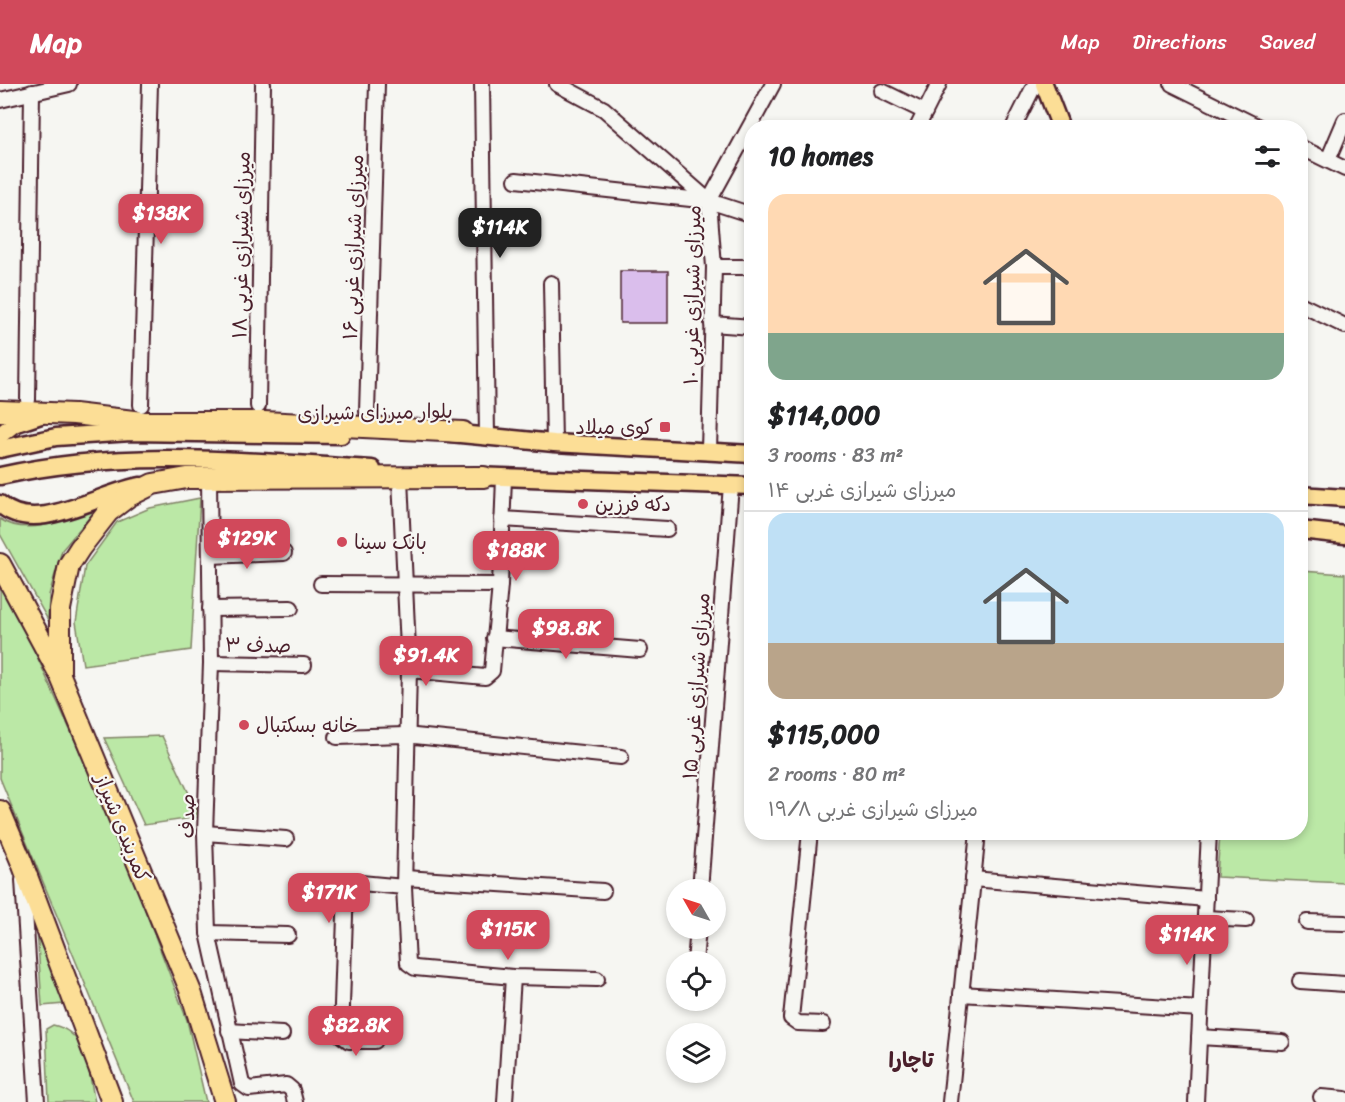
<!DOCTYPE html>
<html lang="en">
<head>
<meta charset="utf-8">
<style>
	body { margin:0; font-family:Sriracha,"Playpen Sans Arabic",sans-serif; background:#f6f6f6; color:#202124; height:100vh; display:flex; flex-direction:column; font-size:22px; white-space:nowrap }
	* { box-sizing:border-box; margin:0 }
	p { font-size:20px; color:#757577 }
	.icon { flex:none; width:33px; height:33px; fill:none; stroke:currentColor; stroke-width:2; stroke-linecap:round; stroke-linejoin:round }
	.map { position:relative; flex:1; overflow:hidden }
	.sheet { position:absolute; left:744px; top:36px; width:564px; height:720px; display:flex; flex-direction:column; background:#fff; border-radius:24px; box-shadow:0 3px 9px #0003 }
	.sheet>* { flex:none }
	.needle { width:39px; rotate:309deg }
	.fabs { position:absolute; left:666px; top:795px; display:grid; gap:12px }
	.fabs a { display:grid; place-items:center; width:60px; height:60px; border-radius:50%; background:#fff; box-shadow:0 3px 9px #0003; font-size:30px }
	.price { position:absolute; translate:-50% -51px; padding:0 14px; border-radius:12px; background:#d1495b; color:#fff; font-size:20px; line-height:39px; filter:drop-shadow(0 2px 3px #0008) }
	.price::after { content:''; position:absolute; left:50%; top:36px; width:18px; height:14px; margin-left:-9px; background:inherit; clip-path:polygon(0 0,100% 0,50% 100%) }
	.price.current { background:#222; color:#fff }
	ul { padding:0; list-style:none }
	li { display:grid; align-content:center; gap:12px; height:318px; padding:0 24px }
	li+li { border-top:2px solid #e0e0e0 }
	li span { display:grid; place-items:center; height:186px; border-radius:18px; color:#555 }
	li>.icon { margin-inline-start:auto }
	span .icon { width:108px; height:108px; fill:#fffc; stroke-width:1 }
	li b { font-size:26px }
	h2 { display:flex; justify-content:space-between; align-items:center; height:72px; padding:0 24px; font-size:26px }
	header { display:flex; align-items:center; gap:36px; box-sizing:border-box; height:84px; padding:0 30px; background:#d1495b; color:#fff }
	header strong { font-size:28px }
	nav { display:flex; gap:33px; margin-inline-start:auto; font-size:21px }
	.map>svg:first-child { display:block }
	.green { fill:#bbe8a6; stroke:#828468; stroke-width:1.5 }
	.building { fill:#dabeec; stroke:#4a1f2b; stroke-width:1.5 }
	.lines { fill:none; stroke-linecap:round; stroke-linejoin:round }
	.minor-casing { stroke:#4a1f2b; stroke-width:18 }
	.major-casing { stroke:#4a1f2b; stroke-width:21 }
	.highway-casing { stroke:#4a1f2b; stroke-width:24 }
	.minor { stroke:#f6f6f2; stroke-width:14 }
	.major { stroke:#fcde96; stroke-width:16 }
	.highway { stroke:#fcde96; stroke-width:20 }
	.poi-dot { fill:#d1495b; stroke:#f6f6f2; stroke-width:2 }
	.labels { text-anchor:middle; stroke-width:4.5; stroke-linejoin:round; paint-order:stroke }
	.street-label { font-size:20px; fill:#4a1f2b; stroke:#f6f6f2 }
	.poi-label { font-size:20px; fill:#4a1f2b; stroke:#f6f6f2; text-anchor:start }
	.neighbourhood-label { font-size:21px; font-weight:bold; fill:#4a1f2b; stroke:#f6f6f2 }
</style>
</head>
<body>
<header>
<strong>Map</strong>
<nav><a>Map</a><a>Directions</a><a>Saved</a></nav>
</header>
<div class="map">
<svg width="1345" height="1018" viewBox="0 0 1345 1018">
	<rect width="100%" height="100%" fill="#f6f6f2"/>
	<filter id="ink" filterUnits="userSpaceOnUse"><feTurbulence type="fractalNoise" baseFrequency=".0167" numOctaves="2"/><feDisplacementMap in="SourceGraphic" scale="12" xChannelSelector="R" yChannelSelector="G"/><feConvolveMatrix kernelMatrix="1 2 1 2 8 2 1 2 1" color-interpolation-filters="sRGB"/></filter>
	<g filter="url(#ink)">
		<g class="green">
			<polygon points="200,414 191,566 83,581 76,538 85,482 117,438 150,424"/>
			<path d="M98 423 62 466 49 511 48 536 0 450V435C29 454 69 434 98 423Z"/>
			<polygon points="1301,487 1345,490 1345,799 1217,793 1220,749 1300,748"/>
			<polygon points="0,499 17,528 112,739 187,936 206,1018 134,1018 0,694"/>
			<polygon points="162,652 200,733 144,741 104,654"/>
			<polygon points="37,845 64,920 42,922"/>
			<path d="M53 941C88 948 88 988 95 1018H49L46 945Z"/>
		</g>
		<rect class="building" x="620" y="187" width="48" height="52"/>
		<g class="lines">
			<g class="minor-casing">
				<g id="minor">
					<polyline points="482,0 487,351"/>
					<polyline points="557,0 604,25 709,117"/>
					<polyline points="1172,0 1261,44"/>
					<polyline points="882,7 925,28"/>
					<polyline points="0,16 69,0"/>
					<polyline points="917,44 939,0"/>
					<polyline points="1013,44 1035,0"/>
					<polyline points="1300,63 1345,85"/>
					<polyline points="1328,76 1345,36"/>
					<polyline points="516,96 709,117 752,131"/>
					<polyline points="714,183 744,183"/>
					<polyline points="551,199 554,359"/>
					<polyline points="1300,220 1345,242"/>
					<polyline points="712,240 752,243"/>
					<polyline points="28,316 32,8"/>
					<polyline points="141,321 150,0"/>
					<polyline points="258,322 263,0"/>
					<polyline points="367,328 377,0"/>
					<polyline points="709,366 714,183 709,117 773,0"/>
					<polyline points="209,394 211,579 205,749 208,849 242,1000 249,1005 286,1001 292,1006 295,1018"/>
					<polyline points="400,395 409,586 404,803 408,879 415,884 513,893 597,895"/>
					<polyline points="502,435 667,445"/>
					<polyline points="210,472 284,469"/>
					<polyline points="321,500 500,501"/>
					<polyline points="210,525 291,524"/>
					<polyline points="494,554 640,566"/>
					<polyline points="211,579 304,581"/>
					<polyline points="409,586 485,593 492,587 500,501 504,393"/>
					<polyline points="337,653 405,651 621,673"/>
					<polyline points="810,748 791,934 798,939 823,940"/>
					<polyline points="205,749 286,755"/>
					<polyline points="405,794 603,807"/>
					<polyline points="973,795 1206,815"/>
					<polyline points="23,796 37,1018"/>
					<polyline points="700,806 731,401"/>
					<polyline points="1205,834 1246,836"/>
					<polyline points="1307,838 1345,839"/>
					<polyline points="208,849 288,851"/>
					<polyline points="695,878 698,844"/>
					<polyline points="1300,897 1345,900"/>
					<polyline points="961,910 1200,925"/>
					<polyline points="229,947 282,950"/>
					<polyline points="1199,953 1282,958"/>
					<polyline points="375,957 349,957 341,951 346,802 350,798 404,803"/>
					<polyline points="1321,1013 1345,1015"/>
					<polyline points="505,1018 513,893"/>
					<polyline points="950,1018 978,748"/>
					<polyline points="1196,1018 1209,748"/>
				</g>
			</g>
			<g class="major-casing">
				<g id="major">
					<polyline points="1044,0 1061,44"/>
					<polyline points="450,349 554,359 752,370"/>
					<polyline points="0,351 14,340 41,331"/>
					<polyline points="0,365 56,353 131,348 341,351"/>
					<path d="M0 392C124 364 247 377 372 385"/>
					<polyline points="473,392 752,402"/>
					<polyline points="1300,411 1345,414"/>
					<path d="M0 420C35 453 101 408 141 402"/>
					<polyline points="1300,446 1345,451"/>
				</g>
			</g>
			<g class="highway-casing">
				<g id="highway">
					<polyline points="0,327 74,330 142,338 264,338 463,348"/>
					<polyline points="0,480 60,591 191,908 225,1018"/>
					<polyline points="60,588 60,525 69,481 80,464 108,428 129,412 153,400 187,394 484,393"/>
					<polyline points="0,727 22,779 112,1018"/>
				</g>
			</g>
			<use href="#minor" class="minor"/>
			<use href="#major" class="major"/>
			<use href="#highway" class="highway"/>
		</g>
	</g>
	<g class="poi-dot">
		<rect x="659" y="337" width="12" height="12" rx="3"/>
		<circle cx="583" cy="420" r="6"/>
		<circle cx="342" cy="458" r="6"/>
		<circle cx="244" cy="641" r="6"/>
	</g>
	<g class="labels">
		<g class="street-label">
			<text transform="translate(241 161) rotate(-89)" y="7">۱۸ میرزای شیرازی غربی</text>
			<text transform="translate(353 163) rotate(-88)" y="7">۱۶ میرزای شیرازی غربی</text>
			<text transform="translate(692 211) rotate(-89)" y="7">۱۰ میرزای شیرازی غربی</text>
			<text transform="translate(375 328) rotate(-1)" y="7">بلوار میرزای شیرازی</text>
			<text transform="translate(258 561) rotate(1)" y="7">صدف ۳</text>
			<text transform="translate(696 602) rotate(-86)" y="7">۱۵ میرزای شیرازی غربی</text>
			<text transform="translate(187 732) rotate(-89)" y="7">صدف</text>
			<text transform="translate(123 744) rotate(68)" y="7">کمربندی شیراز</text>
		</g>
		<g class="poi-label">
			<text x="653" y="350" text-anchor="end">کوی میلاد</text>
			<text x="595" y="427">دکه فرزین</text>
			<text x="354" y="465">بانک سینا</text>
			<text x="256" y="648">خانه بسکتبال</text>
		</g>
		<g class="neighbourhood-label">
			<text x="911" y="983">تاچارا</text>
		</g>
	</g>
</svg>
<div class="fabs">
<a><svg class="needle" viewBox="-14 -14 28 28"><path d="M0-13l5 13h-10z" fill="#e53935"/><path d="M0 13l5-13h-10z" fill="#757577"/></svg></a>
<a><svg class="icon" aria-label="locate" viewBox="0 0 24 24"><circle cx="12" cy="12" r="6"/><path d="M12 2v4M12 18v4M2 12h4M18 12h4"/></svg></a>
<a><svg class="icon" aria-label="layers" viewBox="0 0 24 24"><path d="M12 4l9 5-9 5-9-5zM3 14l9 5 9-5"/></svg></a>
</div>
<b class="price" style="left:161px;top:161px">$138K</b>
<b class="price current" style="left:500px;top:175px">$114K</b>
<b class="price" style="left:247px;top:486px">$129K</b>
<b class="price" style="left:516px;top:498px">$188K</b>
<b class="price" style="left:566px;top:576px">$98.8K</b>
<b class="price" style="left:426px;top:603px">$91.4K</b>
<b class="price" style="left:329px;top:840px">$171K</b>
<b class="price" style="left:508px;top:877px">$115K</b>
<b class="price" style="left:1187px;top:882px">$114K</b>
<b class="price" style="left:356px;top:973px">$82.8K</b>
<section class="sheet">
<h2>10 homes<svg class="icon" aria-label="filters" viewBox="0 0 24 24"><path d="M4 7h16M4 17h16"/><circle cx="9" cy="7" r="2"/><circle cx="15" cy="17" r="2"/></svg></h2>
<ul>
<li><span style="background:linear-gradient(#ffd9b3 75%,#7fa58c 0)"><svg class="icon" aria-label="home" viewBox="0 0 24 24"><path d="M3 11l9-7 9 7M6 9v11h12V9"/></svg></span><div><b>$114,000</b><p>3 rooms · 83 m²</p><p>۱۴ میرزای شیرازی غربی</p></div></li>
<li><span style="background:linear-gradient(#bfe0f5 70%,#b9a48a 0)"><svg class="icon" aria-label="home" viewBox="0 0 24 24"><path d="M3 11l9-7 9 7M6 9v11h12V9"/></svg></span><div><b>$115,000</b><p>2 rooms · 80 m²</p><p>۱۹/۸ میرزای شیرازی غربی</p></div></li>
</ul>
</section>
</div>
</body>
</html>
